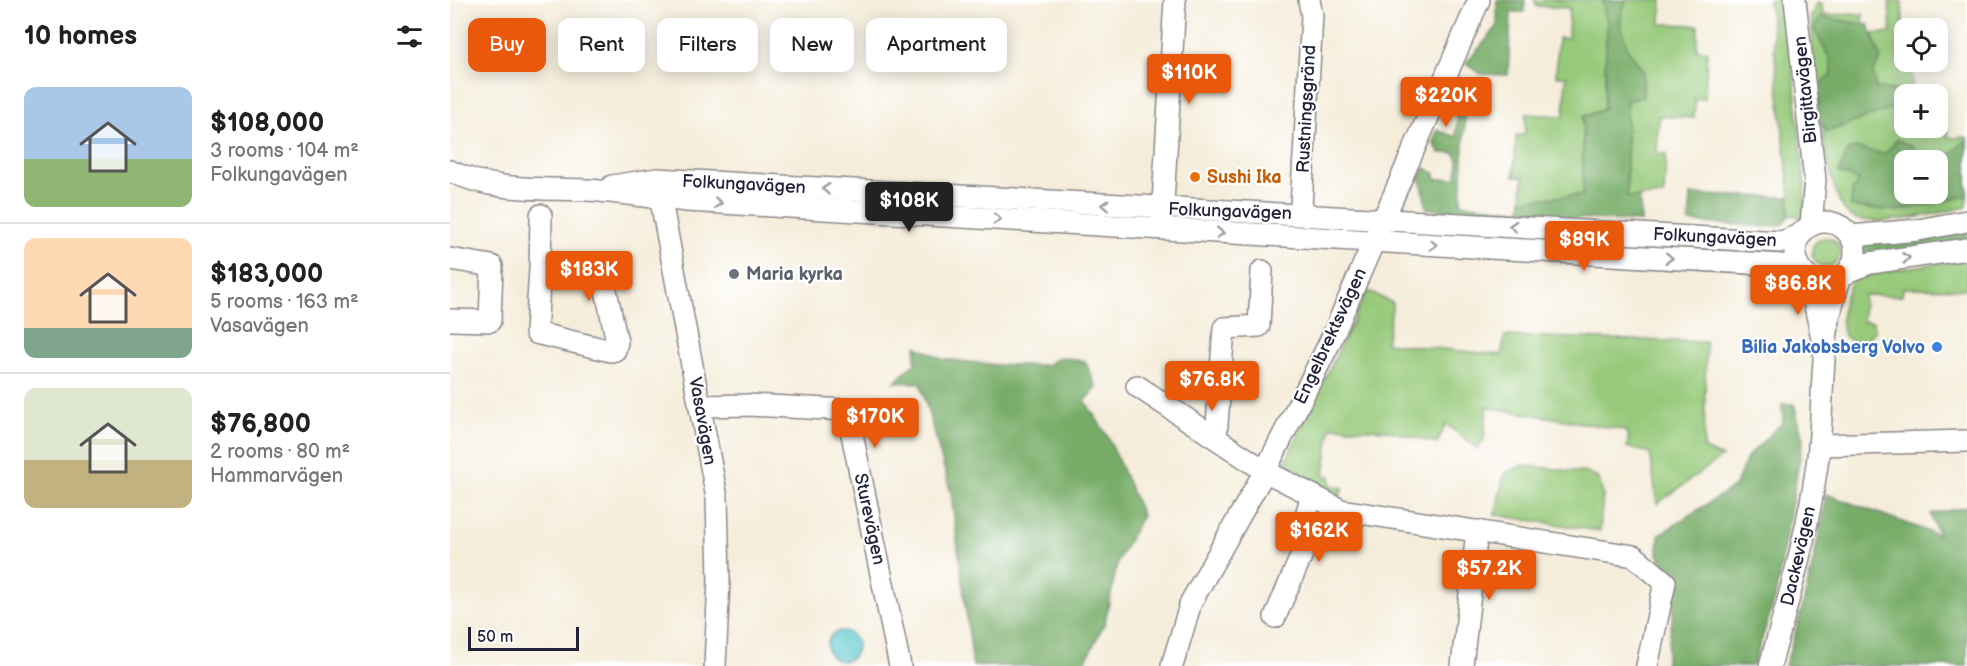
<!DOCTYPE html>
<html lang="en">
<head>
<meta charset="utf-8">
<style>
	body { margin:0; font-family:"Balsamiq Sans",sans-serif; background:#f6f6f6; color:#202124; height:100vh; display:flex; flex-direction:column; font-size:22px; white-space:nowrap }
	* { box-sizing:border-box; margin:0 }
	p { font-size:20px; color:#757577 }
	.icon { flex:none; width:33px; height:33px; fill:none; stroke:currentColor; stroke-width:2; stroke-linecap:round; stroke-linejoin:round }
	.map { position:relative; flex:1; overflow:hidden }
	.drawer { display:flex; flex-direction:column; background:#fff; width:450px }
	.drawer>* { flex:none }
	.guide { position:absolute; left:18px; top:18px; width:570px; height:54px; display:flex; gap:12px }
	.controls { position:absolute; left:1444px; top:18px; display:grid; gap:12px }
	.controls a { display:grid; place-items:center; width:54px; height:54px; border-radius:12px; background:#fff; box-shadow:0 3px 15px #0003; font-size:30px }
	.scale { position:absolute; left:18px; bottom:15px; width:111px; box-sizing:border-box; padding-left:6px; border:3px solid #22223b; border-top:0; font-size:16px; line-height:21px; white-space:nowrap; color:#22223b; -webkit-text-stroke:4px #fff; paint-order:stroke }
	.price { position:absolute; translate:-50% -51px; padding:0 14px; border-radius:6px; background:#ea580c; color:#fff; font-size:20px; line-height:39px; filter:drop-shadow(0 2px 3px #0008) }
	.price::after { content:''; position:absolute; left:50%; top:36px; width:18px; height:14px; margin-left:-9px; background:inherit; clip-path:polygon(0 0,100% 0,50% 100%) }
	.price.selected { background:#222; color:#fff }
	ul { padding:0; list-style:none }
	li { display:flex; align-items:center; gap:18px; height:150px; padding:0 24px }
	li+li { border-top:2px solid #e0e0e0 }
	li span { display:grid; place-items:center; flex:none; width:168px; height:120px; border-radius:12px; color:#555 }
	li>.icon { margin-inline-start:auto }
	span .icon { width:72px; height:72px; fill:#fffc; stroke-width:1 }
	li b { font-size:26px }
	h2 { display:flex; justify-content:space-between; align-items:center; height:72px; padding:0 24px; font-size:26px }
	.chip { padding:0 21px; border-radius:12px; background:#fff; box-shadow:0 3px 15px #0003; font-size:21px; line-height:54px }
	.chip.selected { background:#ea580c; color:#fff }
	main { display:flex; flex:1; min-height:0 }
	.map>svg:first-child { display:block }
	.green { fill:#96c979; stroke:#5c765a; stroke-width:1.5; fill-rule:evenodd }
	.forest { fill:#78ad69; stroke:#4d6852; stroke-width:1.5; fill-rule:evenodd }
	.water { fill:#5ac7ce; stroke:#3e7484; stroke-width:1.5 }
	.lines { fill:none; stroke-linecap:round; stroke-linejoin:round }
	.minor-casing { stroke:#8c888a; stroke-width:24 }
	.minor { stroke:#fff; stroke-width:21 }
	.oneway { stroke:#9c9ca7 }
	.food-dot { fill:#e8710a; stroke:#fff; stroke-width:2 }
	.worship-dot { fill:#6b7280; stroke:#fff; stroke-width:2 }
	.shop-dot { fill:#3f7fe0; stroke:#fff; stroke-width:2 }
	.labels { text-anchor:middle; stroke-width:4.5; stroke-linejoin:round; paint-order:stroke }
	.street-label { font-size:18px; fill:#22223b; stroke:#fff }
	.food-label { font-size:18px; font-weight:bold; fill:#c56008; stroke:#fff; text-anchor:start }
	.worship-label { font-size:18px; font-weight:bold; fill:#5b616d; stroke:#fff; text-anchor:start }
	.shop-label { font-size:18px; font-weight:bold; fill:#366cbe; stroke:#fff; text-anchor:end }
</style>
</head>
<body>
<main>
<section class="drawer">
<h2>10 homes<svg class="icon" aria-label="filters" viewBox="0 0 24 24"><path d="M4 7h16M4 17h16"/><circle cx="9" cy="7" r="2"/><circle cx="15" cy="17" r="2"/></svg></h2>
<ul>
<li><span style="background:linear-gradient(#a9c7e8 60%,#8fb573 0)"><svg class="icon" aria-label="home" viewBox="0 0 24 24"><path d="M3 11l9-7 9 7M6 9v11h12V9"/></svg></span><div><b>$108,000</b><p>3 rooms · 104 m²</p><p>Folkungavägen</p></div></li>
<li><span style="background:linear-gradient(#ffd9b3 75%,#7fa58c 0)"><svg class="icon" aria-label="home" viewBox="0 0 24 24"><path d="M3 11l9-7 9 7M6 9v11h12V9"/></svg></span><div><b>$183,000</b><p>5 rooms · 163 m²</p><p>Vasavägen</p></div></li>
<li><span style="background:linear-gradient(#dfe7d0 60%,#c2b280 0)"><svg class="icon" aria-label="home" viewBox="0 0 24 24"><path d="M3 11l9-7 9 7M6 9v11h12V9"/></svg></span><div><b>$76,800</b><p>2 rooms · 80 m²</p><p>Hammarvägen</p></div></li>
</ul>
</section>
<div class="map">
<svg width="1517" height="666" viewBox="0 0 1517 666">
	<rect width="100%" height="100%" fill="#fff"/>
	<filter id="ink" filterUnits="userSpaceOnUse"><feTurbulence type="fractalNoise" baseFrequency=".0167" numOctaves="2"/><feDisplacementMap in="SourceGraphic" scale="12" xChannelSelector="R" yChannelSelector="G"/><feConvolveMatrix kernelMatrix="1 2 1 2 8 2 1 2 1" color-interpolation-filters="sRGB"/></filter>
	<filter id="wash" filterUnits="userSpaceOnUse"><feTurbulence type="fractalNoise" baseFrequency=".008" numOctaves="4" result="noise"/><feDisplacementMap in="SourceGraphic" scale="24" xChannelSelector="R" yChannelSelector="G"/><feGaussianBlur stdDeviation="1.35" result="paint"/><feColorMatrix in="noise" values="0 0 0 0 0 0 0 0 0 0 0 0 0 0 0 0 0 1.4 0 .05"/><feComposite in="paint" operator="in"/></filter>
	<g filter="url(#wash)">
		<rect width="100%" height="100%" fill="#f5edda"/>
		<g class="green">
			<polygon points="1084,0 1152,0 1157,22 1154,109 1133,117 1134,195 1072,200 1073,177 1064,176 1066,135 1075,135 1076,114 1114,116 1116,76 1106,76 1108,38 1118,38 1119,8 1087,6"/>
			<polygon points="1175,0 1212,0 1211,24 1248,25 1247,50 1257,51 1255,99 1245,99 1244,118 1209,116 1207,153 1216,154 1214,195 1177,198 1177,100 1193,96 1193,72 1189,66 1173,65 1170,21"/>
			<polygon points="1319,0 1336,0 1355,187 1354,217 1339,215 1340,197"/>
			<path d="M1452 1 1455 62H1461L1463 94H1455V128H1465L1466 135 1498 131 1499 138 1517 137V207C1492 212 1421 230 1400 216 1373 197 1362 51 1361 16L1366 3 1372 4 1373 15 1413 14 1414 34 1441 33 1439 2ZM1455 160H1488V194H1455Z"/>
			<circle cx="1376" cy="252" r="14"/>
			<path d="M1517 259V289L1453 288 1452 296 1414 295 1413 321 1423 322 1425 330 1417 340 1405 343 1394 336C1388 315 1393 299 1403 279L1422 273Z"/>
			<polygon points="917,291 943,303 936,343 1051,355 1055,336 1256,342 1254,449 1272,457 1207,504 1200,453 1177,447 1179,436 1174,430 1037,407 1034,439 1028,449 996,424 987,443 936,430 881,427 874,475 880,476 881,485 893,488 890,496 838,472 836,460"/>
			<polygon points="1072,465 1137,473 1149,479 1153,495 1150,531 1045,515 1054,474"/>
		</g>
		<g class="forest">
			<polygon points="1047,0 1075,0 1074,12 1061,12 1058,75 1031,74 1016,63 1047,27"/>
			<polygon points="1152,0 1176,0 1170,21 1177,48 1193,71 1193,97 1177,100 1177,197 1190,197 1191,222 977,209 970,177 975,168 985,173 985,179 1007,178 1008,160 1004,153 990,153 983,142 987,130 1006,137 1008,100 1016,101 1011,204 1071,210 1072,200 1133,195 1133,117 1154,109 1157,22"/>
			<polygon points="1370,17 1419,25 1431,59 1423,73 1426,88 1449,91 1445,107 1377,132 1369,120 1368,86 1382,75 1381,61 1364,29"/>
			<path d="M1517 139V196L1449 211 1401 207 1402 191 1409 180 1389 173 1398 150 1406 148 1435 154 1447 140 1464 147 1469 160H1479L1480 154 1500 155ZM1455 160H1488V194H1455Z"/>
			<polygon points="1241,195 1340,197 1339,215 1334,224 1317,227 1239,222"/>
			<polygon points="1517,230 1517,243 1410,259 1409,243"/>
			<polygon points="466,346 492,359 548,365 597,365 610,357 635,361 647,388 635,401 658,437 692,515 668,561 655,622 633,666 523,666 501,493 470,383 444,382 465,363"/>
			<polygon points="1332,404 1344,404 1353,439 1325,599 1303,666 1215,666 1223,614 1224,581 1208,554 1209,535 1285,486 1298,456 1333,422"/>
			<path d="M1376 494 1488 535 1480 514 1517 507V666H1335C1354 610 1366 553 1376 494Z"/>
		</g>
		<circle class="water" cx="392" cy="646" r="15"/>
	</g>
	<g filter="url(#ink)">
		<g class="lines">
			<g class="minor-casing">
				<g id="minor">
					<polyline points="1345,0 1365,180 1361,225"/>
					<path d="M0 171C43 192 90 188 136 190 170 192 204 198 237 201L1348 266"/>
					<polyline points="208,185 267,498 269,580 265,666"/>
					<polyline points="162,186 207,179 1332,242 1351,234"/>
					<polyline points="858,214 851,207 862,16 859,0"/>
					<polyline points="712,220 725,0"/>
					<circle cx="1375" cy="252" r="30"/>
					<polyline points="1401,236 1468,230 1517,221"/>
					<polyline points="0,259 42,266 40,321 0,320"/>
					<polyline points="90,269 86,333 161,351 165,350 167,342 154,281 139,271 90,269 91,215"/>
					<polyline points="1399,271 1420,263 1517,249"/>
					<polyline points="1359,278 1372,338"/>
					<polyline points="687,386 815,471 891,510 1184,556 1215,582 1197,666"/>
					<polyline points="251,406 298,405 397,410 450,666"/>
					<polyline points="766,438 774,328 809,326 812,271"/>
					<polyline points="1369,445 1517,441"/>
					<polyline points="825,617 862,531 853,525 862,495"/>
					<polyline points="722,666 741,602 815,471 879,344 1029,0"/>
					<polyline points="1012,666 1027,531"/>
					<path d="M1320 666C1339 597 1359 529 1368 457 1375 397 1368 335 1391 277"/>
				</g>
			</g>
			<use href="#minor" class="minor"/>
		</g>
		<defs><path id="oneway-chevron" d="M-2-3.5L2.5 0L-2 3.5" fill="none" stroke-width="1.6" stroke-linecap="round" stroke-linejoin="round" transform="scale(1.5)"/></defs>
		<g class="oneway">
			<use href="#oneway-chevron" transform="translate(376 189) rotate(-177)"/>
			<use href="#oneway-chevron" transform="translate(268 203) rotate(3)"/>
			<use href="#oneway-chevron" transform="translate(655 205) rotate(-177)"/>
			<use href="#oneway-chevron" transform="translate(547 219) rotate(3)"/>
			<use href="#oneway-chevron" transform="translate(1063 226) rotate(-177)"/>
			<use href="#oneway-chevron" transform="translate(770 233) rotate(3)"/>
			<use href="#oneway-chevron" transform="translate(983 245) rotate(3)"/>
			<use href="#oneway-chevron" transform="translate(1219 258) rotate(3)"/>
			<use href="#oneway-chevron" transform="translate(1456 258) rotate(-7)"/>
		</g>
	</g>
	<circle class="food-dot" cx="745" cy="177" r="6"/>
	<circle class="worship-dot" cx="284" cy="274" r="6"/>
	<circle class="shop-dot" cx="1487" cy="347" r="6"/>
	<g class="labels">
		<g class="street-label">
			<text transform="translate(1355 90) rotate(-96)" y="6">Birgittavägen</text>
			<text transform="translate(856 109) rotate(-87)" y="6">Rustningsgränd</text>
			<text transform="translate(294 184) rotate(3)" y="6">Folkungavägen</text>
			<text transform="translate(780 211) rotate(2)" y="6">Folkungavägen</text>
			<text transform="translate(1265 237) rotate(3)" y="6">Folkungavägen</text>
			<text transform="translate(880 336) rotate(-65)" y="6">Engelbrektsvägen</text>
			<text transform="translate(253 421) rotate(80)" y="6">Vasavägen</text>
			<text transform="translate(420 519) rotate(78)" y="6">Sturevägen</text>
			<text transform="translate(1348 556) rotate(-77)" y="6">Dackevägen</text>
		</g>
		<g class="food-label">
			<text x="757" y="183">Sushi Ika</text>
		</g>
		<g class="worship-label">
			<text x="296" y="280">Maria kyrka</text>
		</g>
		<g class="shop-label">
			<text x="1475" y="353">Bilia Jakobsberg Volvo</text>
		</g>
	</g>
</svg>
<div class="controls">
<a><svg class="icon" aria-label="locate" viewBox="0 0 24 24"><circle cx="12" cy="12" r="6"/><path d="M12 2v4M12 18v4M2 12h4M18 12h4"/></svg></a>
<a>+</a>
<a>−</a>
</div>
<div class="scale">50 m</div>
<b class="price" style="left:739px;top:105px">$110K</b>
<b class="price" style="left:996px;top:128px">$220K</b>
<b class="price selected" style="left:459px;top:233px">$108K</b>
<b class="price" style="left:1134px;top:272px">$89K</b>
<b class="price" style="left:139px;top:302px">$183K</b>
<b class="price" style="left:1348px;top:316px">$86.8K</b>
<b class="price" style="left:762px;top:412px">$76.8K</b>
<b class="price" style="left:425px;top:449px">$170K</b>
<b class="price" style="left:869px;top:563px">$162K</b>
<b class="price" style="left:1039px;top:601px">$57.2K</b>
<div class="guide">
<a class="chip selected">Buy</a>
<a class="chip">Rent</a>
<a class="chip">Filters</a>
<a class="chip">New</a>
<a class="chip">Apartment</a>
</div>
</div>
</main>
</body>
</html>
